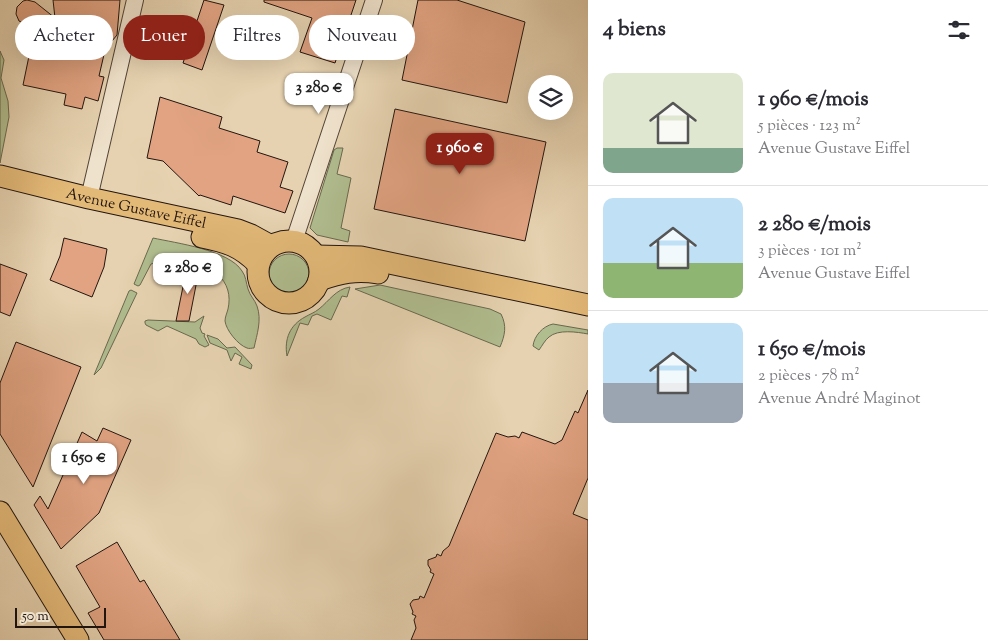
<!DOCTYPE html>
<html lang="fr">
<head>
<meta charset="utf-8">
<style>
	body { margin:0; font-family:"Sorts Mill Goudy",serif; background:#f2f2f3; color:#2b2b33; height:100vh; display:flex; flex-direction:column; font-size:19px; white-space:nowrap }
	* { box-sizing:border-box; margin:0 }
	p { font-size:16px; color:#7c7c81 }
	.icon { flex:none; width:28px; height:28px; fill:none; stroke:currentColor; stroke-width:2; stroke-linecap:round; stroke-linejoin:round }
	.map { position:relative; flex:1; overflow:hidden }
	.drawer { display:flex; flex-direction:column; background:#fff; width:400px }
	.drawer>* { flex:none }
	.guide { position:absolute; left:15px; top:15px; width:475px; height:45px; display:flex; gap:10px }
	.controls { position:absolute; left:528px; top:75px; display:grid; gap:10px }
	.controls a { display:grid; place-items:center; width:45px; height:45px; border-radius:50%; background:#fff; box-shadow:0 5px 20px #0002; font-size:25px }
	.scale { position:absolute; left:15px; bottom:12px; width:91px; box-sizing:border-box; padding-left:5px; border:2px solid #22150f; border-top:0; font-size:14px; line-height:18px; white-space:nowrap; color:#22150f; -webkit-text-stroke:4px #efe2cc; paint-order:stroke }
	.price { position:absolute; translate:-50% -42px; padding:0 11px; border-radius:10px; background:#fff; color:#222; font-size:16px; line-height:32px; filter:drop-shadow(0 1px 2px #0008) }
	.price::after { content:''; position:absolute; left:50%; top:30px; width:15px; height:11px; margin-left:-8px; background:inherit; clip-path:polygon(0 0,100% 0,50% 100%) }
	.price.on { background:#8f2418; color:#fff }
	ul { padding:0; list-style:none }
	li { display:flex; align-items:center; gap:15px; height:125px; padding:0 15px }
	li+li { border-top:1px solid #e1e1e2 }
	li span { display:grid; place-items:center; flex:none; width:140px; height:100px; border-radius:10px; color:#555 }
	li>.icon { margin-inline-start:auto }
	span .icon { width:60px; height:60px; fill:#fffc; stroke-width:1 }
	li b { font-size:21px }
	h2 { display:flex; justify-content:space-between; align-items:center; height:60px; padding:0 15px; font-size:21px }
	.pill { padding:0 18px; border-radius:22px; background:#fff; box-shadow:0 5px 20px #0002; font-size:18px; line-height:45px }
	.pill.on { background:#8f2418; color:#fff }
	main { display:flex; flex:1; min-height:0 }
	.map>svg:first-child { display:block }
	.green { fill:#b0bd8f; stroke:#69694f }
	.building { fill:#e1a382; stroke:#22150f }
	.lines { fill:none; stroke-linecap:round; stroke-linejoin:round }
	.minor-casing { stroke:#534437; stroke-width:18 }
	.major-casing { stroke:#22150f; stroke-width:23 }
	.minor { stroke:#efe2cc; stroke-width:16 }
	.major { stroke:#e3b978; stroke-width:21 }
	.labels { text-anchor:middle; stroke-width:4; stroke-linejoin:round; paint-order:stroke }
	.street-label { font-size:15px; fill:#22150f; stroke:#efe2cc }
</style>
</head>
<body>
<main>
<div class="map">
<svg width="588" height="640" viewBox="0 0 588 640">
	<rect width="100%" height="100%" fill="#e6d2b0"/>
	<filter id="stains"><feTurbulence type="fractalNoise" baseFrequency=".004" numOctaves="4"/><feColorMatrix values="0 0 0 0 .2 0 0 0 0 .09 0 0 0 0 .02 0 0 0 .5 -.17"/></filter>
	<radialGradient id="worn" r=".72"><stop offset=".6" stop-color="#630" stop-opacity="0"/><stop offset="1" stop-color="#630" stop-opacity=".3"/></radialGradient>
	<g class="green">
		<polygon points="0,51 4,60 1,78 8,101 9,117 0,163"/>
		<polygon points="337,148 343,148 337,174 351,178 341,228 350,231 348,242 317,235 310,228 334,150"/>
		<path d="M153 238C176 243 229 250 242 271 246 276 246 283 248 289 250 296 255 300 257 306 262 320 257 334 254 348 252 348 249 349 247 348 238 345 226 330 225 321 225 317 227 313 228 309 231 296 228 283 217 274L158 262 151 264 140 285 138 286 134 284Z"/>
		<circle cx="289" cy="274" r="20"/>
		<path d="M380 285 490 309 501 314C507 326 505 335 500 347L355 289Z"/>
		<path d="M350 287 347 297 342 296 331 320 317 314 312 316 308 325 300 323 287 356C284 339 290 325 305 317 310 314 314 313 319 309 329 301 336 289 350 287Z"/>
		<polygon points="131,290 137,293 101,368 94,375 129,291"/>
		<polygon points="204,316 200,328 202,333 205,334 204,336 209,345 205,347 199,344 196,339 167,326 158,331 146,325 145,323 145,321 148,320 195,322"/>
		<path d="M553 324 588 330V334C577 332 558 329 549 337 545 340 542 346 539 350L533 346C534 336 543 326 553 324Z"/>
		<polygon points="207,335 218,339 227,348 235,347 252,365 251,369 239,364 242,357 235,353 231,361 227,350 210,343"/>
	</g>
	<g class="building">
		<polygon points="27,0 35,2 55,18 53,0 120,0 117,35 112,41 106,46 99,76 104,77 98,101 85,97 82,109 64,105 66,94 23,85 29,56 36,58 44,21 30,26 19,21 16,14 17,7 23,1"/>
		<polygon points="204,0 224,5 202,70 183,63"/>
		<polygon points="264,0 356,0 335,63 300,52 312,18 264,2"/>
		<polygon points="418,0 457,0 525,22 507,103 402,80"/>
		<polygon points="274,35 291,40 288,51 271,46"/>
		<polygon points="160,97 222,117 219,128 260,141 257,152 288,162 280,187 293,191 285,213 233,196 231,205 200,195 199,196 163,161 147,158"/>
		<polygon points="395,109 546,142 525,241 374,209"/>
		<polygon points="64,238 107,249 104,267 92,297 50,280 60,256"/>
		<polygon points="0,264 27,274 10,316 0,312"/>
		<polygon points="187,267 199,270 189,321 176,321"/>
		<polygon points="16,342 81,367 33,487 0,434 0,383"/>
		<polygon points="588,390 588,478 573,514 588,520 588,640 411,640 416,628 414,620 416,616 412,614 413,612 410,604 413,600 419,599 420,596 424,598 434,574 430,572 431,570 428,565 428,560 436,557 437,554 441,556 443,551 449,546 496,433 508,437 515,436 519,438 522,432 555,444 562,440 575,411 578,413"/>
		<polygon points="103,428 131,440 99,513 61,549 34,505 40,496 48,509 82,432 97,441"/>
		<polygon points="117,542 140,582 144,580 180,640 104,640 88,613 100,607 76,566"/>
	</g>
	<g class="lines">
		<g class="minor-casing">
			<g id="minor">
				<polyline points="89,198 135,0"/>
				<polyline points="294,241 374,0"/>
			</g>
		</g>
		<g class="major-casing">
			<g id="major">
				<path id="s1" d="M0 176 89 198 238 230 251 235 271 246"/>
				<path d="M202 237C227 242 240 246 258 264"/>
				<circle cx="289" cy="272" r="31"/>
				<polyline points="316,256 361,257 588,305"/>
				<path d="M319 280C340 273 356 269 378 273"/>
				<polyline points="0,512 78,640"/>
			</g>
		</g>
		<use href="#minor" class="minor"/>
		<use href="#major" class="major"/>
	</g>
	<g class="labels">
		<g class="street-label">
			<text dy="5" stroke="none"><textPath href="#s1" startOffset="140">Avenue Gustave Eiffel</textPath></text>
		</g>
	</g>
	<rect width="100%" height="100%" filter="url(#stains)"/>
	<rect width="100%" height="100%" fill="url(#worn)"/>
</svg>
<div class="controls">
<a><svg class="icon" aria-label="layers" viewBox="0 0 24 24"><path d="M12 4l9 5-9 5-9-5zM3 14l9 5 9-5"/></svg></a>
</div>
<div class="scale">50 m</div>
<b class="price" style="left:319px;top:115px">3 280 €</b>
<b class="price on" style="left:460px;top:175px">1 960 €</b>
<b class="price" style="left:188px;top:295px">2 280 €</b>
<b class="price" style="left:84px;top:485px">1 650 €</b>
<div class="guide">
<a class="pill">Acheter</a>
<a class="pill on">Louer</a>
<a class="pill">Filtres</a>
<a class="pill">Nouveau</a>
</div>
</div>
<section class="drawer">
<h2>4 biens<svg class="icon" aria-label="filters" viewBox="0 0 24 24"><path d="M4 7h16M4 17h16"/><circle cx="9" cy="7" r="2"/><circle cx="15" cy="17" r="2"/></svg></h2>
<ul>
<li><span style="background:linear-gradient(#dfe7d0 75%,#7fa58c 0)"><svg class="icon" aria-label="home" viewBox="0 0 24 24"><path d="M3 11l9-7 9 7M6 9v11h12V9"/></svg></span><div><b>1 960 €/mois</b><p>5 pièces · 123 m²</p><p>Avenue Gustave Eiffel</p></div></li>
<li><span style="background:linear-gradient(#bfe0f5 65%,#8fb573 0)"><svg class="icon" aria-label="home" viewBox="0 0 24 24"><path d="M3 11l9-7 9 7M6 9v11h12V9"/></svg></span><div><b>2 280 €/mois</b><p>3 pièces · 101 m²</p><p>Avenue Gustave Eiffel</p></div></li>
<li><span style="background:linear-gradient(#bfe0f5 60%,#9aa5b1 0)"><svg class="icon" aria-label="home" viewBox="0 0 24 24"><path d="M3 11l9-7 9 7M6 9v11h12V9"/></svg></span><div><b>1 650 €/mois</b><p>2 pièces · 78 m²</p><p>Avenue André Maginot</p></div></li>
</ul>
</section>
</main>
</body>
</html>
